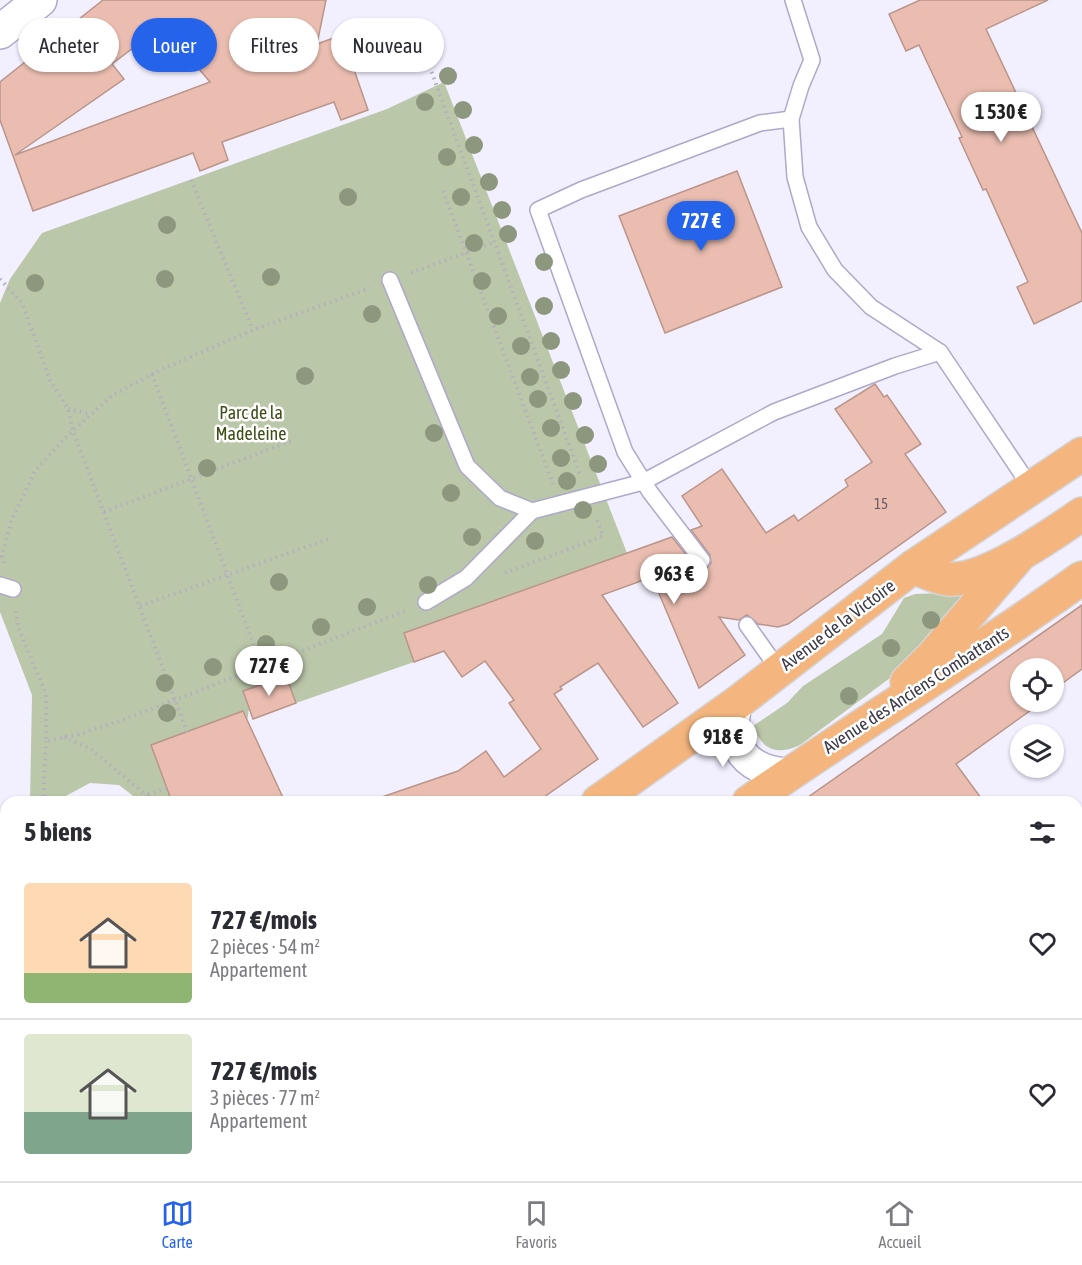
<!DOCTYPE html>
<html lang="fr">
<head>
<meta charset="utf-8">
<style>
	body { margin:0; font-family:"Asap Condensed",sans-serif; background:#f2f2f3; color:#2b2b33; height:100vh; display:flex; flex-direction:column; font-size:22px; white-space:nowrap }
	* { box-sizing:border-box; margin:0 }
	p { font-size:20px; color:#7c7c81 }
	.icon { flex:none; width:33px; height:33px; fill:none; stroke:currentColor; stroke-width:2; stroke-linecap:round; stroke-linejoin:round }
	.map { position:relative; flex:1; overflow:hidden }
	.details { position:absolute; left:0px; top:796px; width:1083px; height:386px; display:flex; flex-direction:column; background:#fff; border-radius:18px 18px 0 0; box-shadow:0 2px 4px #0004 }
	.details>* { flex:none }
	.hud { position:absolute; left:18px; top:18px; width:600px; height:54px; display:flex; gap:12px }
	.controls { position:absolute; left:1010px; top:658px; display:grid; gap:12px }
	.controls a { display:grid; place-items:center; width:54px; height:54px; border-radius:50%; background:#fff; box-shadow:0 2px 4px #0004; font-size:30px }
	.price { position:absolute; translate:-50% -51px; padding:0 14px; border-radius:21px; background:#fff; color:#222; font-size:20px; line-height:39px; filter:drop-shadow(0 2px 3px #0008) }
	.price::after { content:''; position:absolute; left:50%; top:36px; width:18px; height:14px; margin-left:-9px; background:inherit; clip-path:polygon(0 0,100% 0,50% 100%) }
	.price.selected { background:#2563eb; color:#fff }
	ul { padding:0; list-style:none }
	li { display:flex; align-items:center; gap:18px; height:150px; padding:0 24px }
	li+li { border-top:2px solid #e1e1e2 }
	li span { display:grid; place-items:center; flex:none; width:168px; height:120px; border-radius:6px; color:#555 }
	li>.icon { margin-inline-start:auto }
	span .icon { width:72px; height:72px; fill:#fffc; stroke-width:1 }
	li b { font-size:26px }
	h2 { display:flex; justify-content:space-between; align-items:center; height:72px; padding:0 24px; font-size:26px }
	.tag { padding:0 21px; border-radius:27px; background:#fff; box-shadow:0 2px 4px #0004; font-size:21px; line-height:54px }
	.tag.selected { background:#2563eb; color:#fff }
	.tab-bar { display:flex; justify-content:space-around; align-items:center; height:84px; border-top:2px solid #e1e1e2; background:#fff; font-size:16px; color:#7c7c81 }
	.tab-bar a { display:grid; justify-items:center; gap:3px }
	.tab-bar .selected { color:#2563eb }
	.map>svg:first-child { display:block }
	.green { fill:#bbc7a9 }
	.building { fill:#eabdb0; stroke:#ba9589; stroke-width:1.5; fill-rule:evenodd }
	.lines { fill:none; stroke-linecap:round; stroke-linejoin:round }
	.lane-casing { stroke:#aea8ca; stroke-width:18 }
	.street-casing { stroke:#aea8ca; stroke-width:33 }
	.secondary-casing { stroke:#aea8ca; stroke-width:36 }
	.primary-casing { stroke:#d4d4d7; stroke-width:36 }
	.path { stroke:#b2b0be; stroke-width:4; stroke-dasharray:1.5 4.5; stroke-linecap:butt }
	.lane { stroke:#fff; stroke-width:15 }
	.street { stroke:#fff; stroke-width:30 }
	.secondary { stroke:#fff; stroke-width:33 }
	.primary { stroke:#f4b67e; stroke-width:33 }
	.tree { fill:#8d977e }
	.labels { text-anchor:middle; stroke-width:5; stroke-linejoin:round; paint-order:stroke }
	.number-label { font-size:15px; fill:#685b62 }
	.park-label { font-size:18px; fill:#3b4e14; stroke:#fff }
	.street-label { font-size:18px; fill:#3c3a48; stroke:#fff }
</style>
</head>
<body>
<div class="map">
<svg width="1082" height="1181" viewBox="0 0 1082 1181">
	<rect width="100%" height="100%" fill="#f2f0ff"/>
	<g class="green">
		<polygon points="444,82 627,553 404,633 414,662 296,703 286,676 243,691 249,709 247,721 233,715 152,745 172,802 141,802 119,785 90,783 62,798 60,802 30,802 32,695 0,612 0,303 10,279 42,233 387,109"/>
		<path d="M970 592 890 678 800 745C777 756 762 750 753 726L787 703 803 686 882 634 904 598 915 594Z"/>
		<polygon points="267,1176 489,1176 492,1181 259,1181"/>
	</g>
	<g class="building">
		<path d="M103 0H326L317 44 342 35 368 110 341 120 334 102 222 142 228 160 200 171 193 153 33 211 0 120V82ZM153 33 166 49 176 42 210 82 15 155 124 79 112 64Z"/>
		<polygon points="920,0 1048,0 986,29 1082,233 1082,301 1034,324 1017,287 1028,282 986,189 983,190 959,138 962,137 919,45 906,51 889,14"/>
		<polygon points="737,171 782,287 665,333 619,216"/>
		<polygon points="875,384 884,397 887,395 921,444 905,454 946,512 788,624 778,627 758,624 747,615 739,620 719,617 745,655 699,688 652,577 602,595 678,703 643,727 598,663 560,687 562,689 554,694 598,759 537,802 377,802 376,799 458,771 486,751 504,777 541,749 509,703 514,700 485,661 462,677 444,651 414,662 404,633 672,537 695,566 699,569 707,568 711,563 710,555 691,530 702,526 682,496 722,469 766,533 794,515 798,521 848,486 845,480 872,462 835,409"/>
		<polygon points="1082,605 1082,669 1053,690 1053,669 1020,669 1020,702 1036,702 1038,705 956,764 984,802 801,802"/>
		<polygon points="286,676 296,703 253,719 243,691"/>
		<polygon points="243,711 285,802 172,802 151,745"/>
	</g>
	<g class="lines">
		<g class="lane-casing">
			<g id="lane">
				<polyline points="791,119 801,86 812,60 793,0"/>
				<polyline points="390,280 467,466 500,498 532,511"/>
				<polyline points="702,560 650,492 625,452 538,210 581,190 760,123 791,119 795,177 809,227 835,270 871,307 940,352 1032,489"/>
				<polyline points="0,585 13,589"/>
				<polyline points="426,602 466,578 532,511 643,482 774,412 895,366 940,352"/>
				<polyline points="747,625 779,670"/>
				<polyline points="1077,1135 1082,1141"/>
			</g>
		</g>
		<g class="street-casing">
			<g id="street">
				<path d="M737 703C726 746 745 771 790 774"/>
				<polyline points="124,1181 131,1176"/>
				<polyline points="199,1181 207,1176"/>
			</g>
		</g>
		<g class="secondary-casing">
			<polyline id="secondary" points="0,32 40,0"/>
		</g>
		<g class="primary-casing">
			<g id="primary">
				<path d="M913 567C924 571 937 578 948 579 984 583 1053 534 1082 514"/>
				<polyline points="907,682 932,657 1017,558"/>
				<polyline points="598,802 737,703 913,567 1082,454"/>
				<path d="M749 802C859 725 973 656 1082 578"/>
				<polyline points="0,966 6,966"/>
				<polyline points="528,1176 531,1181"/>
			</g>
		</g>
		<g class="path">
			<polyline points="415,27 581,477"/>
			<polyline points="191,180 253,330"/>
			<polyline points="443,191 553,484"/>
			<polyline points="411,273 495,242"/>
			<polyline points="0,279 22,303 50,380 68,409 73,431 187,732"/>
			<polyline points="152,374 262,667"/>
			<polyline points="68,409 90,414"/>
			<polyline points="104,512 291,441"/>
			<polyline points="4,563 2,556 11,522 35,471 66,437 113,395 158,371 253,330 370,288"/>
			<polyline points="505,573 603,536 596,518"/>
			<polyline points="140,606 328,539"/>
			<polyline points="16,611 18,627 46,694 46,741 84,733 144,712 405,611"/>
			<polyline points="64,737 91,749 154,802"/>
			<polyline points="148,794 167,788"/>
			<polyline points="43,802 46,741"/>
			<polyline points="337,1176 341,1181"/>
			<polyline points="567,1176 570,1181"/>
			<polyline points="387,1181 389,1176"/>
		</g>
		<use href="#lane" class="lane"/>
		<use href="#street" class="street"/>
		<use href="#secondary" class="secondary"/>
		<use href="#primary" class="primary"/>
	</g>
	<g class="tree">
		<circle cx="403" cy="36" r="9"/>
		<circle cx="434" cy="41" r="9"/>
		<circle cx="448" cy="76" r="9"/>
		<circle cx="425" cy="102" r="9"/>
		<circle cx="463" cy="110" r="9"/>
		<circle cx="474" cy="145" r="9"/>
		<circle cx="447" cy="157" r="9"/>
		<circle cx="489" cy="182" r="9"/>
		<circle cx="348" cy="197" r="9"/>
		<circle cx="461" cy="197" r="9"/>
		<circle cx="502" cy="210" r="9"/>
		<circle cx="167" cy="225" r="9"/>
		<circle cx="508" cy="234" r="9"/>
		<circle cx="474" cy="243" r="9"/>
		<circle cx="544" cy="262" r="9"/>
		<circle cx="271" cy="277" r="9"/>
		<circle cx="165" cy="279" r="9"/>
		<circle cx="482" cy="281" r="9"/>
		<circle cx="35" cy="283" r="9"/>
		<circle cx="544" cy="306" r="9"/>
		<circle cx="372" cy="314" r="9"/>
		<circle cx="498" cy="316" r="9"/>
		<circle cx="551" cy="341" r="9"/>
		<circle cx="521" cy="346" r="9"/>
		<circle cx="561" cy="370" r="9"/>
		<circle cx="305" cy="376" r="9"/>
		<circle cx="530" cy="377" r="9"/>
		<circle cx="538" cy="399" r="9"/>
		<circle cx="573" cy="401" r="9"/>
		<circle cx="551" cy="428" r="9"/>
		<circle cx="434" cy="433" r="9"/>
		<circle cx="585" cy="435" r="9"/>
		<circle cx="561" cy="458" r="9"/>
		<circle cx="598" cy="464" r="9"/>
		<circle cx="207" cy="468" r="9"/>
		<circle cx="567" cy="481" r="9"/>
		<circle cx="451" cy="493" r="9"/>
		<circle cx="583" cy="510" r="9"/>
		<circle cx="472" cy="537" r="9"/>
		<circle cx="535" cy="541" r="9"/>
		<circle cx="279" cy="582" r="9"/>
		<circle cx="428" cy="585" r="9"/>
		<circle cx="367" cy="607" r="9"/>
		<circle cx="931" cy="620" r="9"/>
		<circle cx="321" cy="627" r="9"/>
		<circle cx="266" cy="644" r="9"/>
		<circle cx="891" cy="648" r="9"/>
		<circle cx="213" cy="667" r="9"/>
		<circle cx="165" cy="683" r="9"/>
		<circle cx="849" cy="696" r="9"/>
		<circle cx="167" cy="713" r="9"/>
	</g>
	<g class="labels">
		<g class="number-label">
			<text x="881" y="509">15</text>
		</g>
		<g class="park-label">
			<text x="251" y="419">Parc de la<tspan x="251" dy="21">Madeleine</tspan></text>
		</g>
		<g class="street-label">
			<text transform="translate(838 625) rotate(-37)" y="6">Avenue de la Victoire</text>
			<text transform="translate(916 690) rotate(-33)" y="6">Avenue des Anciens Combattants</text>
		</g>
	</g>
</svg>
<div class="controls">
<a><svg class="icon" aria-label="locate" viewBox="0 0 24 24"><circle cx="12" cy="12" r="6"/><path d="M12 2v4M12 18v4M2 12h4M18 12h4"/></svg></a>
<a><svg class="icon" aria-label="layers" viewBox="0 0 24 24"><path d="M12 4l9 5-9 5-9-5zM3 14l9 5 9-5"/></svg></a>
</div>
<b class="price" style="left:1001px;top:143px">1 530 €</b>
<b class="price selected" style="left:701px;top:252px">727 €</b>
<b class="price" style="left:674px;top:605px">963 €</b>
<b class="price" style="left:269px;top:697px">727 €</b>
<b class="price" style="left:723px;top:768px">918 €</b>
<div class="hud">
<a class="tag">Acheter</a>
<a class="tag selected">Louer</a>
<a class="tag">Filtres</a>
<a class="tag">Nouveau</a>
</div>
<section class="details">
<h2>5 biens<svg class="icon" aria-label="filters" viewBox="0 0 24 24"><path d="M4 7h16M4 17h16"/><circle cx="9" cy="7" r="2"/><circle cx="15" cy="17" r="2"/></svg></h2>
<ul>
<li><span style="background:linear-gradient(#ffd9b3 75%,#8fb573 0)"><svg class="icon" aria-label="home" viewBox="0 0 24 24"><path d="M3 11l9-7 9 7M6 9v11h12V9"/></svg></span><div><b>727 €/mois</b><p>2 pièces · 54 m²</p><p>Appartement</p></div><svg class="icon" aria-label="heart" viewBox="0 0 24 24"><path d="M12 20l-8-8c-3-5 5-10 8-4 3-6 11-1 8 4z"/></svg></li>
<li><span style="background:linear-gradient(#dfe7d0 65%,#7fa58c 0)"><svg class="icon" aria-label="home" viewBox="0 0 24 24"><path d="M3 11l9-7 9 7M6 9v11h12V9"/></svg></span><div><b>727 €/mois</b><p>3 pièces · 77 m²</p><p>Appartement</p></div><svg class="icon" aria-label="heart" viewBox="0 0 24 24"><path d="M12 20l-8-8c-3-5 5-10 8-4 3-6 11-1 8 4z"/></svg></li>
</ul>
</section>
</div>
<nav class="tab-bar">
<a class="selected"><svg class="icon" aria-label="map" viewBox="0 0 24 24"><path d="M3 6l6-2 6 2 6-2v14l-6 2-6-2-6 2zM9 4v14M15 6v14"/></svg>Carte</a>
<a><svg class="icon" aria-label="saved" viewBox="0 0 24 24"><path d="M7 4h10v16l-5-4-5 4z"/></svg>Favoris</a>
<a><svg class="icon" aria-label="home" viewBox="0 0 24 24"><path d="M3 11l9-7 9 7M6 9v11h12V9"/></svg>Accueil</a>
</nav>
</body>
</html>
